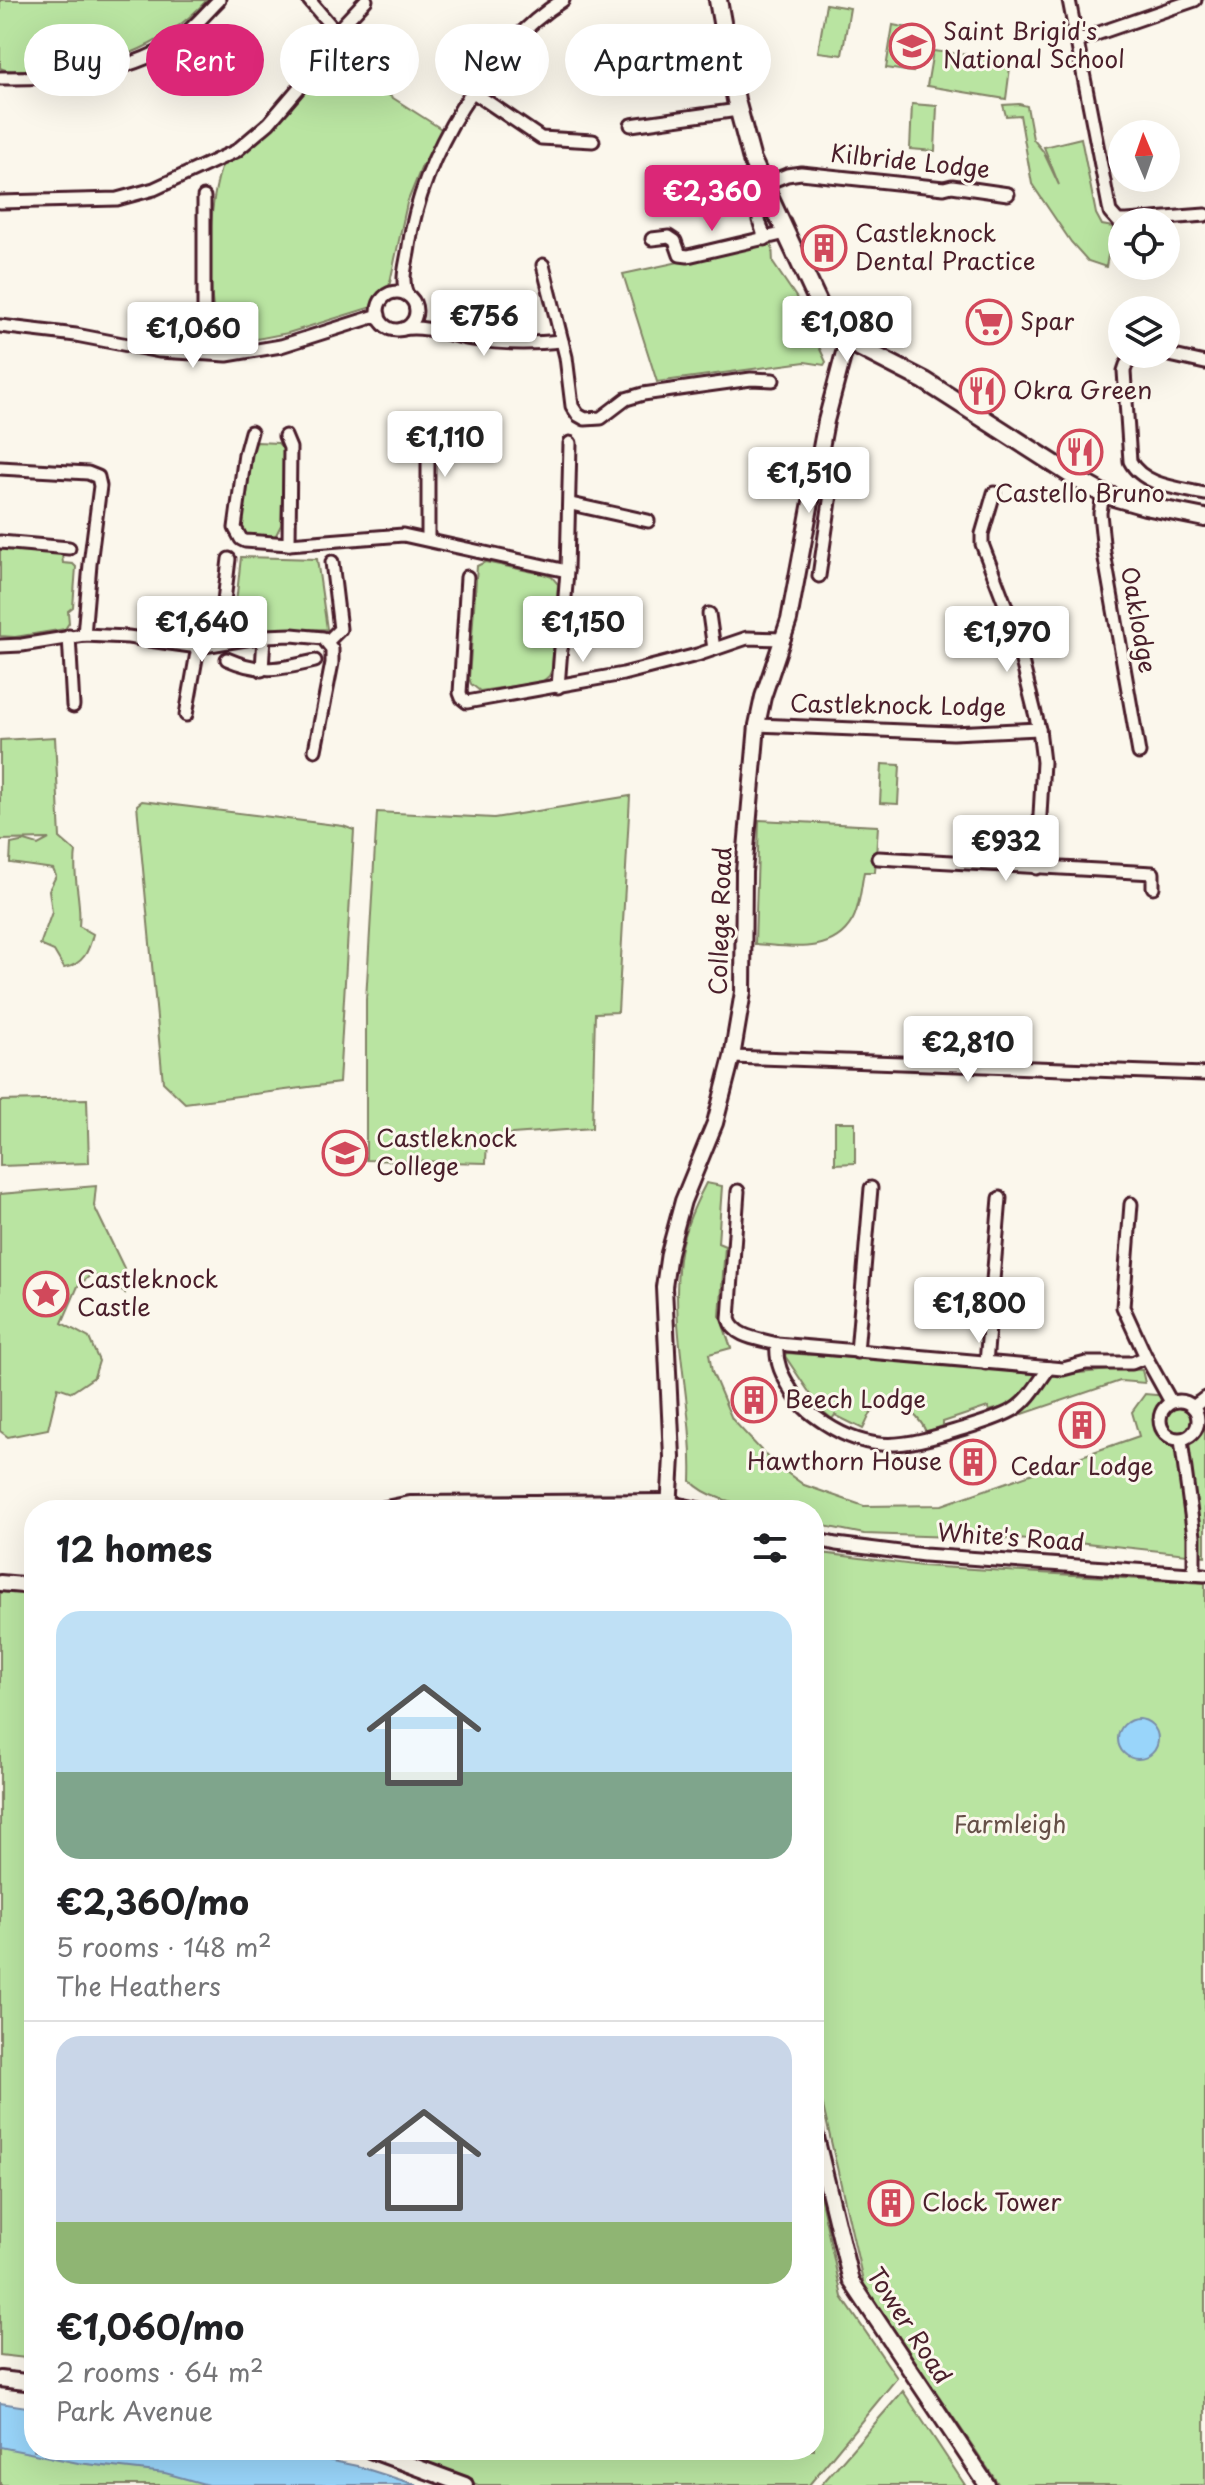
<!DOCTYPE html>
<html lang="en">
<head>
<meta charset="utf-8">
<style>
	body { margin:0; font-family:"Playpen Sans",sans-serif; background:#f6f6f6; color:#202124; height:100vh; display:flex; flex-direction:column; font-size:30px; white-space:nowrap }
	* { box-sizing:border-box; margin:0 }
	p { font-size:26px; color:#757577 }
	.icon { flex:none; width:44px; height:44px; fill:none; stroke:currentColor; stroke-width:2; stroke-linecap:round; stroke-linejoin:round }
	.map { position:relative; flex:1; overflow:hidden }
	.panel { position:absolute; left:24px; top:1500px; width:800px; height:960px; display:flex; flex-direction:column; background:#fff; border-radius:32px; box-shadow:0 8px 32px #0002 }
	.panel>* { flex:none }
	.hud { position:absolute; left:24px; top:24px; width:800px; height:72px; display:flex; gap:16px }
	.needle { width:52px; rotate:358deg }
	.fabs { position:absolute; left:1108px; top:120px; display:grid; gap:16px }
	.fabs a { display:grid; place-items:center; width:72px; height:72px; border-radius:50%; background:#fff; box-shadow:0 8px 32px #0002; font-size:40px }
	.price { position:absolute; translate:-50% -68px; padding:0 18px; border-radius:8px; background:#fff; color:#222; font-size:26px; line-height:52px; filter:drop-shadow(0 2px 4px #0008) }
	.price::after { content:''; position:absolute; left:50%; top:48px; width:24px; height:18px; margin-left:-12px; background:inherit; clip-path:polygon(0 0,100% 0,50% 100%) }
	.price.on { background:#db2777; color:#fff }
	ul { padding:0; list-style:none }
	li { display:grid; align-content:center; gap:16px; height:424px; padding:0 32px }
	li+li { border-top:2px solid #e0e0e0 }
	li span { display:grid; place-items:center; height:248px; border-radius:24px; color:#555 }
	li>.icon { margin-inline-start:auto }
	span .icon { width:144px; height:144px; fill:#fffc; stroke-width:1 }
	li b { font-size:34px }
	h2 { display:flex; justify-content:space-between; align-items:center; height:96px; padding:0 32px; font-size:34px }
	.chip { padding:0 28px; border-radius:36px; background:#fff; box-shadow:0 8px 32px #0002; font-size:28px; line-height:72px }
	.chip.on { background:#db2777; color:#fff }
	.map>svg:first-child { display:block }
	.green { fill:#b9e4a1; stroke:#828266; stroke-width:2 }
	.water { fill:#99d5fa; stroke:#798ca7; stroke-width:2 }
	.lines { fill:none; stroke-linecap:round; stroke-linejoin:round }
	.minor-casing { stroke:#4a1f2b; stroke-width:17 }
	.tertiary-casing { stroke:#4a1f2b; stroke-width:20 }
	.secondary-casing { stroke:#4a1f2b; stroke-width:22 }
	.minor { stroke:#fbf7ec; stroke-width:11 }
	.tertiary { stroke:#fbf7ec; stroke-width:14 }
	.secondary { stroke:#fbf7ec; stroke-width:16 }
	.labels { text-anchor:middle; stroke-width:6; stroke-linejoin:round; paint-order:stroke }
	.poi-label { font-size:24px; fill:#4a1f2b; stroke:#fbf7ec; text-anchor:start }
	.street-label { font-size:24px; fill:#4a1f2b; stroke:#fbf7ec }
	.park-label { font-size:24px; fill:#665048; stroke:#fbf7ec }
</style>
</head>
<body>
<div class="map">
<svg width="1205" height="2485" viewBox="0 0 1205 2485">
	<rect width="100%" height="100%" fill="#fbf7ec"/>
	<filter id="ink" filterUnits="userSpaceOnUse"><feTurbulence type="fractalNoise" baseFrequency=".0125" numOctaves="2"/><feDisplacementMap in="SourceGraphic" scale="16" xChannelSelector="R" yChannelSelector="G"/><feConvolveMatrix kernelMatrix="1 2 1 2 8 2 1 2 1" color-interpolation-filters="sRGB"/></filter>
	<g filter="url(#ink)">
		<g class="green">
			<path d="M0 0H207C161 50 103 69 36 71 25 71 11 74 0 68Z"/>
			<polygon points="826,4 850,8 842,55 818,52"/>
			<polygon points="893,25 919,30 913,72 886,68"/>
			<path d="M336 44 379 89 443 130 422 166 407 203 389 287 375 306 288 333 226 345 218 341C208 290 205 208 224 160L252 147 289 111Z"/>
			<polygon points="933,51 1011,60 1006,99 927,86"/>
			<polygon points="912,104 937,106 935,151 910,149"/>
			<polygon points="1019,104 1027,106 1033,139 1043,151 1059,185 1044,147 1081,138 1096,214 1102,225 1113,227 1106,267 1088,261 1071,242 1032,184 1020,115 1006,116 1003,105"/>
			<polygon points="772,242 773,263 796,297 826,362 824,365 805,362 657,382 623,274"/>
			<polygon points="257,442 278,443 284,449 281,525 276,535 268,541 248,536 241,528 251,449"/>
			<polygon points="0,547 57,551 62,555 63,563 73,564 76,567 73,607 68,611 69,623 65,629 15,637 0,636"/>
			<polygon points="241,557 317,559 327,629 233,631"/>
			<polygon points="485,562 543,574 552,577 558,584 552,670 549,676 542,682 480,691 471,684 469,678 477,566"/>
			<path d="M55 737 60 838 76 852C72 877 82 901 79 926L93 934C89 951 83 965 64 968L54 951 40 945 52 912 49 890 56 876 53 869 10 863 11 844 25 841 38 845 49 839 0 840V740Z"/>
			<polygon points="882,764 900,765 898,804 880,803"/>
			<polygon points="630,796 618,1012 595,1013 592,1128 487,1136 486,1163 366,1160 366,1000 377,812 494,818"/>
			<polygon points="142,801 343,826 354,830 339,1083 185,1103 163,1082 137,805"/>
			<path d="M759 820 878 826 875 872H864C861 886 860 908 852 921 832 956 788 946 755 944Z"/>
			<polygon points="87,1099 89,1163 0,1166 0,1101"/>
			<polygon points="835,1122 855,1122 855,1163 835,1164"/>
			<path d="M706 1183 722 1186 718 1243 725 1246 720 1316 731 1348 709 1354 712 1372 732 1419 772 1462 804 1485 864 1506 942 1505 1139 1436 1132 1412 1145 1394 1190 1398 1205 1393V1556L1068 1541 864 1534 814 1524V1510C779 1510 716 1508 691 1481 694 1407 670 1333 679 1259 682 1232 694 1206 706 1183Z"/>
			<polygon points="96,1186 94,1206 124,1268 125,1293 92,1274 78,1286 62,1323 89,1338 99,1361 94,1377 72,1392 58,1387 48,1429 8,1437 0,1431 0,1194"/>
			<path d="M786 1353 964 1366 1031 1374 1059 1375 1120 1369 1142 1370 1145 1383 1120 1381 1023 1414 1000 1408 989 1411 988 1407 943 1422V1426L926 1432C919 1413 889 1390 872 1412 868 1417 866 1424 863 1429L835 1415 832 1419 811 1401 813 1398 785 1356Z"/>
			<polygon points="814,1552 922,1566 1205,1583 1205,2485 999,2485 864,2285 814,2067"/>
			<polygon points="0,1588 34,1590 34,2359 0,2355"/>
			<polygon points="814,2167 842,2297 897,2378 809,2485 478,2485 389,2450 814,2450"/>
			<polygon points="903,2391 965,2485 821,2485"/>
			<polygon points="0,2430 34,2450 315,2485 0,2485"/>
		</g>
		<g class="water">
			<circle cx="1138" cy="1739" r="20"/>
			<polygon points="0,2403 34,2408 34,2450 279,2450 357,2466 417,2485 208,2485 165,2473 78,2463 0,2447"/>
		</g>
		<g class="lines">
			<g class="minor-casing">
				<g id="minor">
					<polyline points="309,0 336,32"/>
					<polyline points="1069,0 1110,212 1118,221 1127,221 1205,215"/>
					<polyline points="1076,41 1195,0"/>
					<path d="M0 78C60 78 121 77 174 43 190 32 205 14 219 0"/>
					<polyline points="473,92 541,138 593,141"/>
					<polyline points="631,125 738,110"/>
					<polyline points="762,185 787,175 801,173 944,188 952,186 1008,194"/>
					<polyline points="204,197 204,353"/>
					<polyline points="0,202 117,199 154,189 236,151 269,123 298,89 336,32 366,0"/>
					<polyline points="759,220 765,239"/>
					<polyline points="652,239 669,237 675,241 680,255 688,256 786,233"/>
					<polyline points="543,265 566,357 572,406 578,415 585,419 601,418 626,399 643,394 751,379 773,380"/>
					<circle cx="397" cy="311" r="19"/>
					<path d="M407 295C400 279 407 263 409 246 421 157 486 49 563 0"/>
					<polyline points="0,326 76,335 159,351 227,355 281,346 379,315"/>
					<path d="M402 329C426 325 449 335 472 339 502 344 532 344 562 341"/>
					<path d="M1135 354 1126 365 1124 371 1130 461C1143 486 1179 488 1205 494"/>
					<polyline points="1165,354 1205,363"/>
					<polyline points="428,419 428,539"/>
					<polyline points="251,432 245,454 235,528 241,539 245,541 289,544 290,448 285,436"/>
					<polyline points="0,468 88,473 98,477 100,486 90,564 84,635"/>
					<polyline points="994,493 982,534 982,544 1013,625 1039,729 1043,762 1037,868"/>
					<polyline points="1103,494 1100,513 1104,553 1139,753"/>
					<polyline points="571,504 648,521"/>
					<polyline points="0,542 69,548"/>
					<polyline points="289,544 403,535 567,571"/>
					<polyline points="819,576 836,460"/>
					<polyline points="467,577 460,693 462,698 467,702 623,674 697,655 747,638 784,639"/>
					<polyline points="709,614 714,649"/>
					<polyline points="69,636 73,706"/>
					<polyline points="327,642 340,629 332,562"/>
					<polyline points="219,643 229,559"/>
					<polyline points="0,646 22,645 84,635 128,637 198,647 264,636 292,635 323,638 332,649 332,663 315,750"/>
					<path d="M227 659C261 674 281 669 315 661"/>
					<polyline points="262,670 264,636"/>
					<polyline points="558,687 567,571 570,443"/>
					<polyline points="186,715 198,647"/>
					<polyline points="757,725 953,733 1039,729"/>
					<polyline points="878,858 1153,873 1153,887"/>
					<polyline points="732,1057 1205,1074"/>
					<path d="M738 1191 729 1319C734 1338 761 1339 777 1344L1063 1369 1086 1363H1132L1146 1357 1171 1402"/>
					<polyline points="1131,1204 1123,1307 1146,1357"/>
					<path d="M777 1344C775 1365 784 1378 794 1395 802 1408 814 1416 826 1424 872 1454 905 1446 955 1431 975 1425 995 1420 1013 1410 1029 1400 1038 1383 1049 1368"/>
					<polyline points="857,1352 871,1188"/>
					<polyline points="986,1363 1000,1198"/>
					<circle cx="1179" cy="1420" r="19"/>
					<polyline points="1193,1407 1205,1398"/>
					<polyline points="1181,1440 1194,1536 1194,1574"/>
					<polyline points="669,1502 704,1510"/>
					<polyline points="814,1539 836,1544 924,1555 1205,1575"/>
				</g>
			</g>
			<g class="tertiary-casing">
				<g id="tertiary">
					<polyline points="381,1510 410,1504 669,1502"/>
					<polyline points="669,1510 672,1457 664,1287 669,1253 683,1201 715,1123 732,1057 743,992 744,872 757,725 763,697 789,620 826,421 847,341"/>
					<polyline points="0,1583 34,1586"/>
					<polyline points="814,2129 851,2281 987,2485"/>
					<polyline points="0,2379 34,2383"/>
					<polyline points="370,2450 465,2485"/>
				</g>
			</g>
			<g class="secondary-casing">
				<polyline id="secondary" points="718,0 736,100 752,160 820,306 832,327 847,341 925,381 1087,485 1103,494 1145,506 1205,518"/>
			</g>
			<use href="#minor" class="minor"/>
			<use href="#tertiary" class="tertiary"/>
			<use href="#secondary" class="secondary"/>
		</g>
	</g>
	<defs>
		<g id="school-ring" transform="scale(2.3)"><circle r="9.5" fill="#fbf7ec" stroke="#d1495b" stroke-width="1.5"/><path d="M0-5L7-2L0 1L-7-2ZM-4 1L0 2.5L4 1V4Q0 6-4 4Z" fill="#d1495b"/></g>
		<g id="building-ring" transform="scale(2.3)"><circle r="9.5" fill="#fbf7ec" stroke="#d1495b" stroke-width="1.5"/><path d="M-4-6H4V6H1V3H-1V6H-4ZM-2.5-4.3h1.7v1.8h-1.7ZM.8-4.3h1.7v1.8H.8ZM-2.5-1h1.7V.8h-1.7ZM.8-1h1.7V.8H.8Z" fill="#d1495b"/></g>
		<g id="supermarket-ring" transform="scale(2.3)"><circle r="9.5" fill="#fbf7ec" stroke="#d1495b" stroke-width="1.5"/><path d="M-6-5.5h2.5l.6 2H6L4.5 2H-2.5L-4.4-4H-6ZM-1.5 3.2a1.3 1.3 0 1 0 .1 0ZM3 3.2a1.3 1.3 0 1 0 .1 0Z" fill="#d1495b"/></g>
		<g id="restaurant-ring" transform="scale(2.3)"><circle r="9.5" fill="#fbf7ec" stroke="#d1495b" stroke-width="1.5"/><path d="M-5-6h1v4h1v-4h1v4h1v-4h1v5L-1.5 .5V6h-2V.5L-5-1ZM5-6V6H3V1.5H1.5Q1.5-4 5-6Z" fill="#d1495b"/></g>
		<g id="sight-ring" transform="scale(2.3)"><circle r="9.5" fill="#fbf7ec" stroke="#d1495b" stroke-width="1.5"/><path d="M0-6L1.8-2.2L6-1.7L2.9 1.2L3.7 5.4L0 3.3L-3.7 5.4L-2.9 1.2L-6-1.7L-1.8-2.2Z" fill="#d1495b"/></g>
	</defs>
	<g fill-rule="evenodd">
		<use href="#school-ring" x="912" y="46"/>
		<use href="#building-ring" x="824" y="248"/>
		<use href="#supermarket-ring" x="989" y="322"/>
		<use href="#restaurant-ring" x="982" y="391"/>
		<use href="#restaurant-ring" x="1080" y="452"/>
		<use href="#school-ring" x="345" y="1153"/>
		<use href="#sight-ring" x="46" y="1294"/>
		<use href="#building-ring" x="754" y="1400"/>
		<use href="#building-ring" x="1082" y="1425"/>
		<use href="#building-ring" x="973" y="1462"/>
		<use href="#building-ring" x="891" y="2203"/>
	</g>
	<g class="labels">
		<g class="poi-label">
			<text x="943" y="40">Saint Brigid's<tspan x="943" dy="28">National School</tspan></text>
			<text x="855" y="242">Castleknock<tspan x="855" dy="28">Dental Practice</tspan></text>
			<text x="1020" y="330">Spar</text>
			<text x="1013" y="399">Okra Green</text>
			<text x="1080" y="502" text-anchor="middle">Castello Bruno</text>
			<text x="376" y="1147">Castleknock<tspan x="376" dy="28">College</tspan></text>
			<text x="77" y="1288">Castleknock<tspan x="77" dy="28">Castle</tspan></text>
			<text x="785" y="1408">Beech Lodge</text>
			<text x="942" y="1470" text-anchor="end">Hawthorn House</text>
			<text x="1082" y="1475" text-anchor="middle">Cedar Lodge</text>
			<text x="922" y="2211">Clock Tower</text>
		</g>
		<g class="street-label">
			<text transform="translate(910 162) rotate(6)" y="8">Kilbride Lodge</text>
			<text transform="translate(1138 620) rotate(80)" y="8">Oaklodge</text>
			<text transform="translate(898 706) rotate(1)" y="8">Castleknock Lodge</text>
			<text transform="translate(721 921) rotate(-88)" y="8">College Road</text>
			<text transform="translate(1011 1538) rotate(4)" y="8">White's Road</text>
			<text transform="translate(909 2326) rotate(57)" y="8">Tower Road</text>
		</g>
		<g class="park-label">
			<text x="1010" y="1833">Farmleigh</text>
		</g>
	</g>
</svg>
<div class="fabs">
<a><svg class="needle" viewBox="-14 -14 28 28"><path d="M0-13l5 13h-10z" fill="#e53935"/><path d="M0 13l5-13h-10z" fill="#757577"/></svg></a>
<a><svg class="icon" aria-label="locate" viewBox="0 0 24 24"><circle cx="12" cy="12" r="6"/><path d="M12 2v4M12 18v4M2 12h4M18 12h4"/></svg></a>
<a><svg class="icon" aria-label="layers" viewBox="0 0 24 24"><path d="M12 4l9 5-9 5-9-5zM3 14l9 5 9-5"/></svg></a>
</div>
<b class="price on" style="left:712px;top:233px">€2,360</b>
<b class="price" style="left:484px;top:358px">€756</b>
<b class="price" style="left:847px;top:364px">€1,080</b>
<b class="price" style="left:193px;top:370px">€1,060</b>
<b class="price" style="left:445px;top:479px">€1,110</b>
<b class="price" style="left:809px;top:515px">€1,510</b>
<b class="price" style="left:202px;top:664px">€1,640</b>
<b class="price" style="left:583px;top:664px">€1,150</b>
<b class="price" style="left:1007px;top:674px">€1,970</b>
<b class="price" style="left:1006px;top:883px">€932</b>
<b class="price" style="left:968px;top:1084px">€2,810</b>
<b class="price" style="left:979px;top:1345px">€1,800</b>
<div class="hud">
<a class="chip">Buy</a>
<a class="chip on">Rent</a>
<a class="chip">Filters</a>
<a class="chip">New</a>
<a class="chip">Apartment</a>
</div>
<section class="panel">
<h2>12 homes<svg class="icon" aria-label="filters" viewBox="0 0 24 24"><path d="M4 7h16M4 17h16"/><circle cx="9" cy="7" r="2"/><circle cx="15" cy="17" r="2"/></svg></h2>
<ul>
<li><span style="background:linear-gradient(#bfe0f5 65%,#7fa58c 0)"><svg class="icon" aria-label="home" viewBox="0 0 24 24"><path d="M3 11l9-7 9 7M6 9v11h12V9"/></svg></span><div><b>€2,360/mo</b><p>5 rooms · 148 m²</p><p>The Heathers</p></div></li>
<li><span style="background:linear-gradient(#c9d6e8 75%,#8fb573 0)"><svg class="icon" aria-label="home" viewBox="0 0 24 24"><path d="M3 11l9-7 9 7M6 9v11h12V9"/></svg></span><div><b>€1,060/mo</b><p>2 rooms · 64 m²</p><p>Park Avenue</p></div></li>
</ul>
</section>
</div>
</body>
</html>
